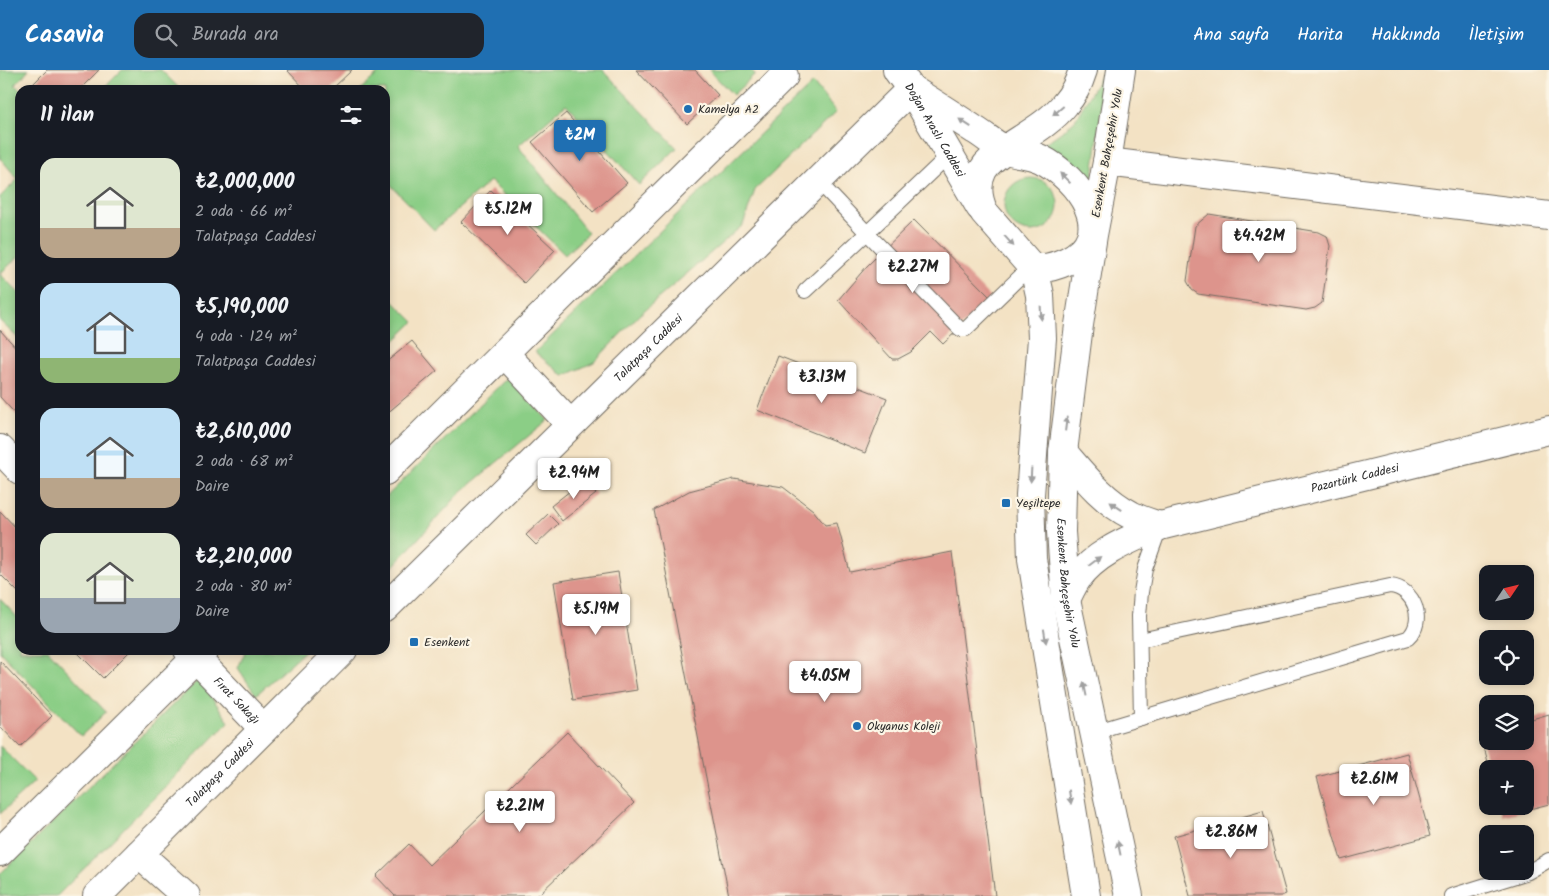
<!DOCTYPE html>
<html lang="tr">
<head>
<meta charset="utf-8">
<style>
	body { margin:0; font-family:Kalam,sans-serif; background:#20242c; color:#f1f3f6; height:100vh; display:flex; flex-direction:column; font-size:19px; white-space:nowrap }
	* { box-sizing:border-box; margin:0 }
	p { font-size:16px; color:#9ea1a6 }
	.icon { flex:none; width:28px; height:28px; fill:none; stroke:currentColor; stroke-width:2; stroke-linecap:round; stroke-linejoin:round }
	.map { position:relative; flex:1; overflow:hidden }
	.panel { position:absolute; left:15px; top:15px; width:375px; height:570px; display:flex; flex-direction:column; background:#171b24; border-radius:15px; box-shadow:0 2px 8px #0003 }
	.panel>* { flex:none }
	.needle { width:32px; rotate:55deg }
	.buttons { position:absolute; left:1479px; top:495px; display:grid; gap:10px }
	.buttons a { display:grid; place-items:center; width:55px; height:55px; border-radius:10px; background:#171b24; box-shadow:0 2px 8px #0003; font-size:25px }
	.price { position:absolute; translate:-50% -42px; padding:0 11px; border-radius:5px; background:#fff; color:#222; font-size:16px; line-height:32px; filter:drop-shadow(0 1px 2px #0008) }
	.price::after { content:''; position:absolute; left:50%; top:30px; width:15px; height:11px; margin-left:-8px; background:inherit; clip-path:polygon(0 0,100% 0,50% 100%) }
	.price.on { background:#1f6fb2; color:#fff }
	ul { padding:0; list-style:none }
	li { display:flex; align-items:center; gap:15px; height:125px; padding:0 25px }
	li span { display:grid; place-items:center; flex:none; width:140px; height:100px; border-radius:15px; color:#555 }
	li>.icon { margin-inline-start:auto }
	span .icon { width:60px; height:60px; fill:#fffc; stroke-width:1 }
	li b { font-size:21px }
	h2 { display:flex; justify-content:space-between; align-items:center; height:60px; padding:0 25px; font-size:21px }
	header { display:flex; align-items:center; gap:30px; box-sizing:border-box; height:70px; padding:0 25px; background:#1f6fb2; color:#fff }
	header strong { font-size:24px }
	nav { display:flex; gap:28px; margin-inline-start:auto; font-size:18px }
	.search { width:350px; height:45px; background:#20242c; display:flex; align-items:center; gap:12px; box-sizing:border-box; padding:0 18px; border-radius:15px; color:#9ea1a6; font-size:19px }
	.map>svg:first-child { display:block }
	.green { fill:#8bce86; stroke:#5b7c58 }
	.building { fill:#dd948c }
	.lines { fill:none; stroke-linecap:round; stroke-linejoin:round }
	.service-casing { stroke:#716b61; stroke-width:16 }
	.minor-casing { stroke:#716b61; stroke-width:30 }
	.tertiary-casing { stroke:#716b61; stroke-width:30 }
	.primary-casing { stroke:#716b61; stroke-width:30 }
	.service { stroke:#fff; stroke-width:14 }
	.minor { stroke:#fff; stroke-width:28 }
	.tertiary { stroke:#fff; stroke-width:28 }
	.primary { stroke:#fff; stroke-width:28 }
	.oneway { fill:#a0a0a0 }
	.poi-dot { fill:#1f6fb2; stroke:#fcf5e5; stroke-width:2 }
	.labels { text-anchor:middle; stroke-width:4.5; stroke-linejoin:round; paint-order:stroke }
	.poi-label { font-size:12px; fill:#2b2b2b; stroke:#fcf5e5; text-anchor:start }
	.street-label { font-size:12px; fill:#2b2b2b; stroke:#fcf5e5 }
</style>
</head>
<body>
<header>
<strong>Casavia</strong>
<div class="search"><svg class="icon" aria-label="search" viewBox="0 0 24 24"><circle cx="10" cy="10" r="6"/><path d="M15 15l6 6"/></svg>Burada ara</div>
<nav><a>Ana sayfa</a><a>Harita</a><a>Hakkında</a><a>İletişim</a></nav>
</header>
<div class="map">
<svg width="1549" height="826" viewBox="0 0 1549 826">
	<rect width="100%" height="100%" fill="#fcf5e5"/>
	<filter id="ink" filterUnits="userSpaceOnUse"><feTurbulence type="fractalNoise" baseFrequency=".02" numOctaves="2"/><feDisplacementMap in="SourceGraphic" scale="10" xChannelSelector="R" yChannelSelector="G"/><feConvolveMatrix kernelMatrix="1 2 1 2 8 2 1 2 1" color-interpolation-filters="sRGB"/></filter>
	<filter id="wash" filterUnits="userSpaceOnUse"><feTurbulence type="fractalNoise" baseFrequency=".0096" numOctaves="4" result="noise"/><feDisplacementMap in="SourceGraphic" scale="20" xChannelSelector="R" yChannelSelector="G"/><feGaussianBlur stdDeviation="1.12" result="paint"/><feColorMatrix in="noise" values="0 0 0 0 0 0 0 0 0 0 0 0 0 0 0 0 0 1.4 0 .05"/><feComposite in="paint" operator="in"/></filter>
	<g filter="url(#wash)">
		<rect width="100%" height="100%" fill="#f3e2c4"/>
		<g class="green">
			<polygon points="0,0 29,0 15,15 21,20 20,185 0,204 20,224 20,270 0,251 0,127 18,109 0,88"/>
			<polygon points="122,0 161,0 180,19 102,20"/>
			<polygon points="382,0 603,0 677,78 639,115 566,34 518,76 588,163 565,185 490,111 434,160 385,109 385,20 360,20"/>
			<polygon points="709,0 751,0 755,4 733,25"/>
			<polygon points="1104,0 1106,0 1091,122 1044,74 1064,60 1075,50"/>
			<polygon points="813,13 836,42 755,120 743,155 639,245 594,292 564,306 535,282"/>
			<circle cx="1031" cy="135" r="27"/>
			<polygon points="385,223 414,252 385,280"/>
			<polygon points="507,308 548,350 462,421 385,505 385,428"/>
			<polygon points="0,529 20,550 20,580 48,580 106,642 81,666 0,582"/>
			<polygon points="246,580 306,580 256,625 238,598"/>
			<polygon points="199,609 229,652 57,826 0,826 0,804"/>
			<polygon points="0,676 35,711 0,744"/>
		</g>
		<g id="blocks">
			<g class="building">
				<polygon points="47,0 99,0 79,20 27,20"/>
				<polygon points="287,0 352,0 331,20 306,20"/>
				<polygon points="636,0 695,0 718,25 687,54"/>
				<polygon points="566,43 627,113 593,142 532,72"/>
				<polygon points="491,120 555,180 524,213 461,152"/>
				<polygon points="1209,144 1319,162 1327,166 1330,176 1322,233 1315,238 1306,240 1198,224 1192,220 1187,211 1195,156"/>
				<polygon points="914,150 991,228 943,274 931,262 911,282 898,289 892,289 838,230 867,196"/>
				<polygon points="0,260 20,282 20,349 0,327"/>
				<polygon points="412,271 437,301 385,345 385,293"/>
				<polygon points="778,286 887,328 865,383 757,340"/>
				<polygon points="585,409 596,424 562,451 551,436"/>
				<polygon points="734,409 783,417 813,440 825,455 837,453 850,502 952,482 995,826 729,826 654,440 689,421"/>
				<polygon points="0,441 20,462 20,524 0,504"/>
				<polygon points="548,444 558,454 536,475 526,465"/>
				<polygon points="618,502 637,620 573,630 554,512"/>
				<polygon points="75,580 131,580 103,608"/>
				<polygon points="0,591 52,646 20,677 0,656"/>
				<polygon points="1549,644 1549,734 1503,746 1501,736 1525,736 1525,699 1490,699 1480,663 1488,661 1488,671 1525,671 1525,651"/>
				<polygon points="567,662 634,733 537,826 395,826 376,806 409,774 429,795"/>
				<polygon points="1407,683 1430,766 1341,790 1317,707"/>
				<polygon points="1263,741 1286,824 1281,826 1190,826 1174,766"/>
			</g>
		</g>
	</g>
	<g filter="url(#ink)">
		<use href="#blocks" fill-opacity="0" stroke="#716b61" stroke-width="1"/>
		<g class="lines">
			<g class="service-casing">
				<g id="service">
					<polyline points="818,111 867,163 949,85"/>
					<polyline points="805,221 867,163 960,259 966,259 1031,196"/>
					<polyline points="1141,648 1139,546 1141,522 1145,499 1160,457"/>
					<path d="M1094 662 1408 568C1426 552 1415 518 1390 516L1140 570"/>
					<polyline points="1451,826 1528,802 1549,790"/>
				</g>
			</g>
			<g class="minor-casing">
				<g id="minor">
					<polyline points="1107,92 1549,146"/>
					<polyline points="504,283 570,354"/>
					<polyline points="0,379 20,400"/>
					<polyline points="385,401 784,6"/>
					<path id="s1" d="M188 580 264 659"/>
					<polyline points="0,782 204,580"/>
					<polyline points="139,784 186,826"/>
				</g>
			</g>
			<g class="tertiary-casing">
				<g id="tertiary">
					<path d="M1063 382C1083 405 1103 431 1131 445 1140 450 1151 453 1160 456"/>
					<path id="s2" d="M1066 530C1069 523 1073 515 1077 509 1096 482 1131 469 1160 456L1549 360"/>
					<path id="s3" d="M385 538 911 19"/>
					<path id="s4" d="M97 826 343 580"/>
				</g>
			</g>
			<g class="primary-casing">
				<g id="primary">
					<path id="s5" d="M897 0 911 19 980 137"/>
					<path d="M1083 0C1079 13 1074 24 1065 34 1050 53 1025 66 1006 79 998 85 988 91 983 100 976 113 978 129 984 142L1031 196 1036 207 1040 225 1042 268 1030 425 1032 489 1086 826"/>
					<path id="s6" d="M1121 0 1107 92 1093 165 1079 255 1063 382 1061 462 1066 530 1129 826"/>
					<path d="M911 19C932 32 954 46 975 60 985 66 994 74 1004 79 1016 84 1029 83 1041 89 1078 108 1121 164 1067 191 1056 196 1042 201 1031 196"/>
				</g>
			</g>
			<use href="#service" class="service"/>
			<use href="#minor" class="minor"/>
			<use href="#tertiary" class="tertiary"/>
			<use href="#primary" class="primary"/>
		</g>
		<defs><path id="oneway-solid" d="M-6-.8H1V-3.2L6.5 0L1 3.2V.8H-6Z" transform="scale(1.25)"/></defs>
		<g class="oneway">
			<use href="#oneway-solid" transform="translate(1058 41) rotate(139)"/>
			<use href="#oneway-solid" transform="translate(965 53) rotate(-147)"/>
			<use href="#oneway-solid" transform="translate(1065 108) rotate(-136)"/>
			<use href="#oneway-solid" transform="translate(1009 171) rotate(48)"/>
			<use href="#oneway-solid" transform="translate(1041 243) rotate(87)"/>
			<use href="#oneway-solid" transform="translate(1066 354) rotate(-83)"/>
			<use href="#oneway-solid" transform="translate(1031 405) rotate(93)"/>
			<use href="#oneway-solid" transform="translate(1116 436) rotate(-146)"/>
			<use href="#oneway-solid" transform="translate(1095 491) rotate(-37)"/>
			<use href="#oneway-solid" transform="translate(1045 566) rotate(81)"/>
			<use href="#oneway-solid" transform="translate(1085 619) rotate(-102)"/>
			<use href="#oneway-solid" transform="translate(1070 727) rotate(81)"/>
			<use href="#oneway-solid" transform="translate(1119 778) rotate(-102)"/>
		</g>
	</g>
	<g class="poi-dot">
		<circle cx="688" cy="39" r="5"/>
		<rect x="1001" y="428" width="10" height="10" rx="2.5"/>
		<rect x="409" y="567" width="10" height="10" rx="2.5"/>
		<circle cx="857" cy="656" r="5"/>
	</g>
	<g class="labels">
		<g class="poi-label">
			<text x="698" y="43">Kamelya A2</text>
			<text x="1016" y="437">Yeşiltepe</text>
			<text x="424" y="576">Esenkent</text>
			<text x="867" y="660">Okyanus Koleji</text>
		</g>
		<g class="street-label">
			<text dy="4" stroke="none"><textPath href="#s5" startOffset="71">Doğan Araslı Caddesi</textPath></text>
			<text transform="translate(1107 83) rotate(-80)" y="4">Esenkent Bahçeşehir Yolu</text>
			<text dy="4" stroke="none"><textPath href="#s3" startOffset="370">Talatpaşa Caddesi</textPath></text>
			<text dy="4" stroke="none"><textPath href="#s2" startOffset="324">Pazartürk Caddesi</textPath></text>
			<text dy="4" stroke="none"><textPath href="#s6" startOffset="518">Esenkent Bahçeşehir Yolu</textPath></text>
			<text dy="4" stroke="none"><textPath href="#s1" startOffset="70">Fırat Sokağı</textPath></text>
			<text dy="4" stroke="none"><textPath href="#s4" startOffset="174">Talatpaşa Caddesi</textPath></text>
		</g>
	</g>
</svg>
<div class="buttons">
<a><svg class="needle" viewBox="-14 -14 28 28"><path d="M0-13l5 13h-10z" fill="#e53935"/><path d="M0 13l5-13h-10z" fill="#9ea1a6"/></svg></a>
<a><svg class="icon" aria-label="locate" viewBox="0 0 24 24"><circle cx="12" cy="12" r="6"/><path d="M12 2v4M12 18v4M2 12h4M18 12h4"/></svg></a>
<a><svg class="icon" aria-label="layers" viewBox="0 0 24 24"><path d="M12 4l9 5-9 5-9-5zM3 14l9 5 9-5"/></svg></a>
<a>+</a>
<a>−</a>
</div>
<b class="price on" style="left:580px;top:92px">₺2M</b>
<b class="price" style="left:508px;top:166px">₺5.12M</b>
<b class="price" style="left:1259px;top:193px">₺4.42M</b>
<b class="price" style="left:913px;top:224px">₺2.27M</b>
<b class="price" style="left:822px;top:334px">₺3.13M</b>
<b class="price" style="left:574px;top:430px">₺2.94M</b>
<b class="price" style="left:596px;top:566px">₺5.19M</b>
<b class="price" style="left:825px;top:633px">₺4.05M</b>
<b class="price" style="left:1374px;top:736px">₺2.61M</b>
<b class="price" style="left:520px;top:763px">₺2.21M</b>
<b class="price" style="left:1231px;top:789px">₺2.86M</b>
<section class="panel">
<h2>11 ilan<svg class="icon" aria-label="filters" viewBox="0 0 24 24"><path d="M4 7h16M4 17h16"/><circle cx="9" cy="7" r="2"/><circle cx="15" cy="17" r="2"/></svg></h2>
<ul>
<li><span style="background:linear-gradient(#dfe7d0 70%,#b9a48a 0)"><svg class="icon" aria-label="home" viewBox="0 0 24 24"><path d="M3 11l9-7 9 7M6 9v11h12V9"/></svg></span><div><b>₺2,000,000</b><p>2 oda · 66 m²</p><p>Talatpaşa Caddesi</p></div></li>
<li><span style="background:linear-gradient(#bfe0f5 75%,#8fb573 0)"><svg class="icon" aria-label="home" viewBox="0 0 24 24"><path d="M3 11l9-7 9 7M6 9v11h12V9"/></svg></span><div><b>₺5,190,000</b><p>4 oda · 124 m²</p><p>Talatpaşa Caddesi</p></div></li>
<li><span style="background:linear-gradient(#bfe0f5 70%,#b9a48a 0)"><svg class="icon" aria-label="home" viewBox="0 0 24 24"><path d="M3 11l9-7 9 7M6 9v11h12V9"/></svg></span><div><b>₺2,610,000</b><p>2 oda · 68 m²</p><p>Daire</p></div></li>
<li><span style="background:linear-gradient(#dfe7d0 65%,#9aa5b1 0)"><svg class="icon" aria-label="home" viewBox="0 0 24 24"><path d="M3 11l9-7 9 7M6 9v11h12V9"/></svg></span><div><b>₺2,210,000</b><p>2 oda · 80 m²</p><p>Daire</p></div></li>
</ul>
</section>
</div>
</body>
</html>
